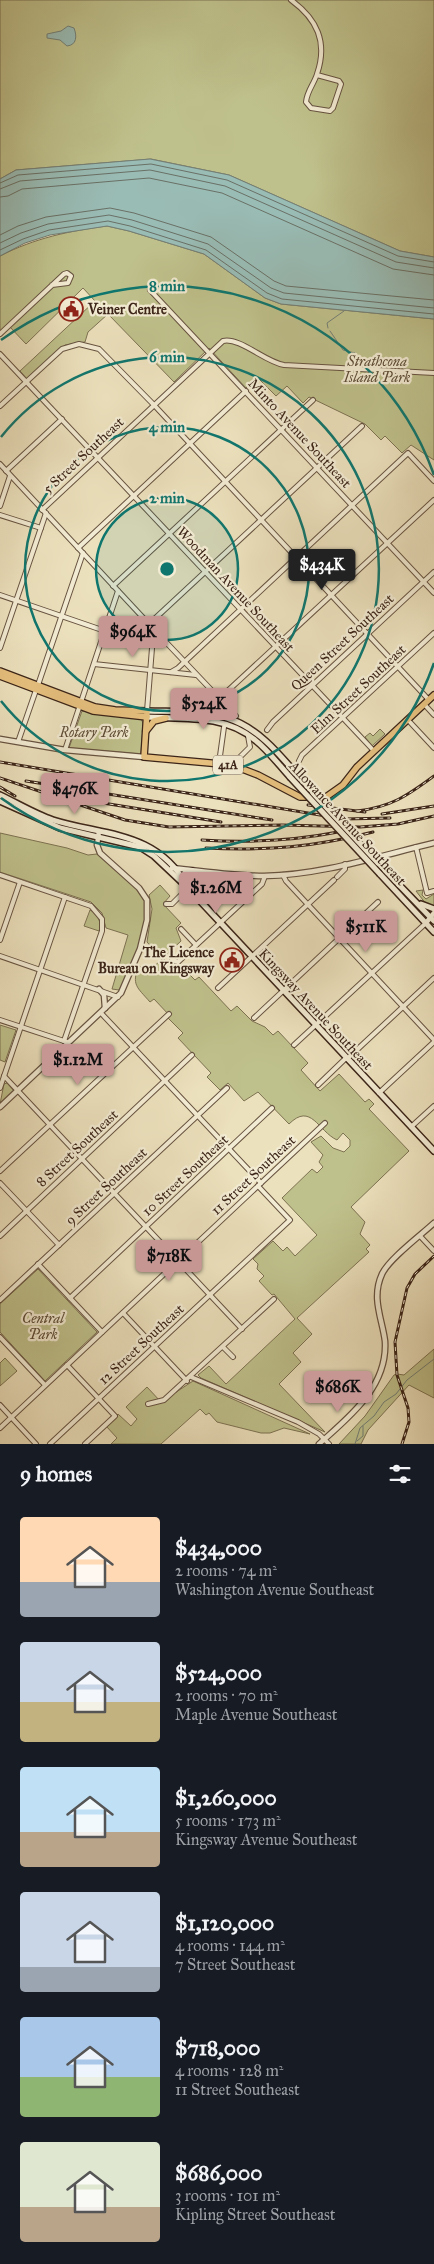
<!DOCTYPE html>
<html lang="en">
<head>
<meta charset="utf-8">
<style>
	body { margin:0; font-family:"IM FELL Great Primer",serif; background:#20242c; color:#f1f3f6; height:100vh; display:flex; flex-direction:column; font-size:19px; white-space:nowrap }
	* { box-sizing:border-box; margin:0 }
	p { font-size:16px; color:#9ea1a6 }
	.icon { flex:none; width:28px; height:28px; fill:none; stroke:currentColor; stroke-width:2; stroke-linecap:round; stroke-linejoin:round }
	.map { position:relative; height:1444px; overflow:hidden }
	.side { display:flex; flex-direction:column; background:#171b24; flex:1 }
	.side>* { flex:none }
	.price { position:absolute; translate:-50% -42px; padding:0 11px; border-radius:5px; background:#c59692; color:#111; font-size:16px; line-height:32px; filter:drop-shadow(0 1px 2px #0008) }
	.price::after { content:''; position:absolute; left:50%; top:30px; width:15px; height:11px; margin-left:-8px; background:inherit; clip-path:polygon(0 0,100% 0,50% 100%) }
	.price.active { background:#222; color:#fff }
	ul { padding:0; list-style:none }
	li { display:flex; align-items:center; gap:15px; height:125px; padding:0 20px }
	li span { display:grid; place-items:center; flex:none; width:140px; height:100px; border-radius:5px; color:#555 }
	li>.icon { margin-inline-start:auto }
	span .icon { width:60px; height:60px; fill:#fffc; stroke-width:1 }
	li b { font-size:21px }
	h2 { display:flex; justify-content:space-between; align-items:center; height:60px; padding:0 20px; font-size:21px }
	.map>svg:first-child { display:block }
	.green { fill:#bfc18c; stroke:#7d7252 }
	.water { fill:#99bcb5; stroke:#737f76 }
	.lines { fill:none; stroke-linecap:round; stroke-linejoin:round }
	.shore { stroke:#6a7066; stroke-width:1 }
	.stream { stroke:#737f76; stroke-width:1 }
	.minor-casing { stroke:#675341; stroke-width:6 }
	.tertiary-casing { stroke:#675341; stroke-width:7 }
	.secondary-casing { stroke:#3b2418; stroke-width:8 }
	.primary-casing { stroke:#3b2418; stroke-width:8 }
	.minor { stroke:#f3ecd4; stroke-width:4 }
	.tertiary { stroke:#f3ecd4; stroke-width:4.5 }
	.secondary { stroke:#f3ecd4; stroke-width:5 }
	.primary { stroke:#e6c07e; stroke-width:5.5 }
	.rail-casing { stroke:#3b2418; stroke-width:3 }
	.rail { stroke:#f3ecd4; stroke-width:1; stroke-dasharray:4; stroke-linecap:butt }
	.secondary-bridge-casing { stroke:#3b2418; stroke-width:8; stroke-linecap:butt }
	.secondary-bridge { stroke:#f3ecd4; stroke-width:5 }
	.ring { fill:none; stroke:#0f766e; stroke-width:2.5 }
	.labels { text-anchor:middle; stroke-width:4.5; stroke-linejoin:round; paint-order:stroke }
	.shield { fill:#f3ecd4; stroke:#726050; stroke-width:1 }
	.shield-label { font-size:12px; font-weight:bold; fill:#3b2418 }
	.poi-label { font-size:14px; font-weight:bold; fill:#3b2418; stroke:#f3ecd4; text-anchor:start }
	.park-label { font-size:14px; font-style:italic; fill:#5c4b35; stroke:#f3ecd4 }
	.street-label { font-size:14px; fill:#3b2418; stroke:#f3ecd4 }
	.centre { fill:#0f766e; stroke:#f3ecd4; stroke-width:2.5 }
	.ring-label { font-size:15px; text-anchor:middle; font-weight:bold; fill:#0f766e; stroke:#f3ecd4; stroke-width:4.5; stroke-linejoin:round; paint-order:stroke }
</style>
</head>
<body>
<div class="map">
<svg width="434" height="1444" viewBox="0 0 434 1444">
	<rect width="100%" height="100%" fill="#ece1bd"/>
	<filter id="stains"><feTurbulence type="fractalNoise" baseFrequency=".004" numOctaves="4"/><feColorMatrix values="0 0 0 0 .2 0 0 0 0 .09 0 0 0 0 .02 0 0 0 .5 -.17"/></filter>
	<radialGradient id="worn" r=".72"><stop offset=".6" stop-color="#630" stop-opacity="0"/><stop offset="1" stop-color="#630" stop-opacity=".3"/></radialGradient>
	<g class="green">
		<polygon points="0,0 434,0 434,257 400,251 229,175 151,159 16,170 0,179"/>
		<path d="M107 226 129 231 204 254 265 298 281 304 434 319V460L411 445 402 453 385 436 381 440 365 424 309 397 303 403 287 386 276 396 257 377 246 388 209 348 174 382 108 314 88 332 85 342 65 345 27 379 20 371 95 301 83 288 26 344 9 326 0 334V256C35 238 69 231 107 226Z"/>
		<polygon points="82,711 141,719 143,723 141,754 69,748"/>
		<polygon points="380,729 385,734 372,746 365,737 370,733 373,736"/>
		<path d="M0 833 67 848 88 855 97 854C109 865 138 884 144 899 152 919 132 973 119 990L112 989 128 935 106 928 102 913 91 902 0 872Z"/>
		<path d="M160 885 170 896 163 904 181 923 176 928 181 941 163 958 169 964 171 962 178 969 181 966 195 980 199 977 231 1011 237 1006 252 1021 265 1027 273 1035 278 1031 308 1063 301 1070 320 1091 339 1074 365 1102 369 1099 374 1104 369 1109 409 1151 351 1207 365 1222 360 1234 370 1245 366 1249 369 1252 297 1318 312 1334 293 1353 301 1362 279 1384 325 1432 201 1378 198 1375 209 1366 226 1384 295 1319 274 1294 272 1295 259 1281 264 1276 257 1269 258 1264 253 1259 273 1241 283 1251 287 1247 295 1256 317 1235 282 1198 312 1169 317 1173 323 1167 319 1162 323 1155 311 1142 321 1136 333 1148 344 1152 350 1146V1140L343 1133 337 1140C318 1131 311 1102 289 1124L258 1092 244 1101 228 1083 220 1090 207 1077 211 1073 178 1038 183 1033 168 1018 170 1016 154 999 150 1002C137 987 131 985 139 965L147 973 162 959 147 942 152 909 149 895Z"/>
		<polygon points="423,890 422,895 426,899 434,894 434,906 426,904 416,891"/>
		<path d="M90 910C98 914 102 923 99 931L84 926Z"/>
		<polygon points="0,1025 16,1030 5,1062 0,1060"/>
		<polygon points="7,1083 14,1091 0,1104 4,1084"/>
		<polygon points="38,1269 97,1332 45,1381 0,1332 0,1304"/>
		<polygon points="434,1349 434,1398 409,1385 368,1430 361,1444 339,1444 365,1416 394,1375 397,1374 404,1375"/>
		<polygon points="5,1358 17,1371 0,1386 0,1363"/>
		<polygon points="193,1381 310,1434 284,1428 270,1433 261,1433 217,1422 209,1413 206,1415 200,1409 161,1444 111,1444 117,1438 106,1426 118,1414 131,1426 137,1419 126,1407 147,1387 161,1402"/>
	</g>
	<g class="water">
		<path d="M68 26 74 28C77 36 77 45 67 46L60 40 47 38V34L61 31Z"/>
		<polygon points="150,159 229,175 400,251 434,257 434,319 281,304 265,298 204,254 129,231 107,226 50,235 25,243 0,256 0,179 16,170"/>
	</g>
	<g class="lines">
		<g class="shore">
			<polyline points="0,183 18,175 151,164 227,180 398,256 434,262"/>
			<polyline points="0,189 20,181 150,170 225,186 396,262 434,268"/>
			<polyline points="0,197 8,196 22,189 149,178 222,193 393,269 434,275"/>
			<polyline points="0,235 18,226 46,217 110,208 134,213 211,237 274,281 286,286 434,300"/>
			<polyline points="0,243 21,233 48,224 109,215 132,220 208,244 271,288 284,293 434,308"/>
			<polyline points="0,250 23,239 49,230 108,221 130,226 206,250 267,293 282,299 434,314"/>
		</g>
		<g class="stream">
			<polyline points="328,328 327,323 344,311"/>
			<polyline points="330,331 343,350 355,353"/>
			<polyline points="357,1441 363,1436 363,1426"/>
			<polyline points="355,1444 360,1428 374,1416 384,1402 396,1394 407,1380 434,1359"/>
		</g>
		<g class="minor-casing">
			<g id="minor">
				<path d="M291 0C317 19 328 42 317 74 314 84 307 91 306 102L311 108 330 111 333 108 341 84 339 81 317 75"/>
				<polyline points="150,290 434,593"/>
				<polyline points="0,334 64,274 67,273 71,276 68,283 52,285"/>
				<polyline points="0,354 374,751"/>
				<polyline points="0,406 62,349 79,344 99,349 154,405 429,700"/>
				<polyline points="0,464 149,624"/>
				<polyline points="6,471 62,419"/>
				<polyline points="0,506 10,476"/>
				<path d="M42 510 223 341C240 337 265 362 284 365L434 373"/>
				<polyline points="0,515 41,528"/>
				<polyline points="78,548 246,391"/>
				<polyline points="113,586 313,400"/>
				<polyline points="0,595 105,631"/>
				<polyline points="108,621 136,624"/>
				<polyline points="149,624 362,426"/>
				<polyline points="162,638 236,716"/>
				<polyline points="0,648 46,513"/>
				<polyline points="94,664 196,675"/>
				<polyline points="171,672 178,668 408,453 434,481"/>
				<polyline points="38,685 83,553"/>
				<polyline points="220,698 434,500"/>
				<polyline points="424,704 434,715"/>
				<polyline points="147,711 152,648 149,624"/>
				<polyline points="408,720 434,748"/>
				<polyline points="267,730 273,722 434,572"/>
				<polyline points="18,742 36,690"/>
				<polyline points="65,750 118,591"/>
				<polyline points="299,761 302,755 434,633"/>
				<polyline points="219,763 224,727"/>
				<polyline points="232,765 250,747 248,736"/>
				<polyline points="416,847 427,893 434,891"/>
				<polyline points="0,875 91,906 102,919 102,931 64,1041"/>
				<polyline points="283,875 286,881 434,1040"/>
				<polyline points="337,877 345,869 345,864"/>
				<polyline points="166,904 172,904 188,888"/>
				<polyline points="181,929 196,945"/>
				<polyline points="0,940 20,882"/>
				<polyline points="0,956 118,997"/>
				<polyline points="172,960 178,962 262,884 265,876"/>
				<polyline points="218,988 334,880"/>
				<polyline points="101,1013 261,1183"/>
				<polyline points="254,1018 378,902"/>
				<polyline points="0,1020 67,1042"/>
				<polyline points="294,1045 426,923"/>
				<polyline points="347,1059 434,978"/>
				<polyline points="4,1076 242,1329"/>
				<polyline points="318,1085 346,1058"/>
				<polyline points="0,1088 65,897"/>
				<polyline points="379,1093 434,1042"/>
				<polyline points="411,1127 434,1106"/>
				<polyline points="0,1171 169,1014"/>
				<polyline points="0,1183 59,1245"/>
				<polyline points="0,1236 192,1055"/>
				<polyline points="420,1236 434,1251"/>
				<polyline points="38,1264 102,1332"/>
				<polyline points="70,1298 272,1108"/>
				<polyline points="0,1300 227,1088"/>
				<polyline points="123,1313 187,1381"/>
				<polyline points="0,1337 45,1385"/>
				<polyline points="223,1347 233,1357"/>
				<polyline points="67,1365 115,1416 85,1444"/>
				<polyline points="191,1377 298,1422 319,1434 329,1444"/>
				<polyline points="361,1383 370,1393"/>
				<polyline points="148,1404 164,1400 274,1299"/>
				<polyline points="0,1405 36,1444"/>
				<polyline points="0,1428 325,1123"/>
				<polyline points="50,1444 290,1220 258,1186"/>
			</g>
		</g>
		<g class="tertiary-casing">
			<g id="tertiary">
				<polyline points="0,739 65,750 144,757"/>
				<path d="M172 868C203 871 233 876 264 876 321 875 379 856 434 843"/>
				<polyline points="426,923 434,913"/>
				<polyline points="99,989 104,995 105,1008"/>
				<polyline points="0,1107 121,993 140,949 147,920 147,900 139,888 100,853 97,845 99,831"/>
				<path d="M319 1444C349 1417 388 1387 385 1341 382 1318 371 1298 382 1274 389 1259 421 1235 434 1223"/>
			</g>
		</g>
		<g class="secondary-casing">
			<g id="secondary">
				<path d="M147 711C173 712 202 710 227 718 264 729 288 766 313 793"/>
				<path d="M147 717C183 719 225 714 255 740 268 750 279 765 290 777"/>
				<path d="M0 795C17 803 35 814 53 820 104 836 157 831 187 886"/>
				<polyline points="0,801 60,828 140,847 154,856 188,888 434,1151"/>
				<polyline points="378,863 434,921"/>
				<polyline points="380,874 434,932"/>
				<polyline points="183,879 185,873 192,871"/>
				<polyline points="421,904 434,909"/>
			</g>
		</g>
		<g class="primary-casing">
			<g id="primary">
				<polyline points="0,671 95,707 115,710 147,711 144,757 232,765 258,775 300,797 326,797 343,785 357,767 434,695"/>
				<polyline points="0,676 93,711 147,717"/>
				<polyline points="146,731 154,721 166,718"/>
			</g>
		</g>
		<use href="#minor" class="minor"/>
		<use href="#tertiary" class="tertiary"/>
		<use href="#secondary" class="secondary"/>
		<use href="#primary" class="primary"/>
		<g class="rail-casing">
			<g id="rail">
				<polyline points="0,762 344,819 390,818"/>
				<polyline points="0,778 125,820 169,827 282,825 360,827 398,824 434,816"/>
				<polyline points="26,781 272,820"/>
				<polyline points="0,787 15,796"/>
				<polyline points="78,799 221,822"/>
				<polyline points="308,805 365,812"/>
				<path d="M357 811C391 807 407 796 434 776"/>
				<polyline points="382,814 434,806"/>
				<path d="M202 840C248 843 292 841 338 832"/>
				<path d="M206 848C267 851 314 847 373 832"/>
				<polyline points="402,1444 409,1422 408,1408 397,1375 395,1342 407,1288 415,1274 434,1256"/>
			</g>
		</g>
		<use href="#rail" class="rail"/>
		<g class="secondary-bridge-casing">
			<g id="secondary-bridge">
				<polyline points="290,777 380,874"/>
				<polyline points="313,793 378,863"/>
			</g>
		</g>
		<use href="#secondary-bridge" class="secondary-bridge"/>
	</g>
	<circle cx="167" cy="569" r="71" fill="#0f766e" fill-opacity=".12"/>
	<g class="ring">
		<circle cx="167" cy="569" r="71"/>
		<circle cx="167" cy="569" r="142"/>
		<path d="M1 437A212 212 0 1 1 1 701"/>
		<path d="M434 663A283 283 0 0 1 1 798M1 340A283 283 0 0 1 434 475"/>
	</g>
	<defs>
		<g id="civic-ring" transform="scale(1.25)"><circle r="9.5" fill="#f3ecd4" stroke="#8f2418" stroke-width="1.5"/><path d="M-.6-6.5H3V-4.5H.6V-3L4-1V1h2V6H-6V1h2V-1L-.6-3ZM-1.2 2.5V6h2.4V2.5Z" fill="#8f2418"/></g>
	</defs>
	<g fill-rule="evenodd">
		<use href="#civic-ring" x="71" y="309"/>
		<use href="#civic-ring" x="232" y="960"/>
	</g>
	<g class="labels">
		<rect class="shield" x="213" y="755.5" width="30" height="19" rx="4"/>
		<g class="shield-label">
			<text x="228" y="769">41A</text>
		</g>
		<g class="poi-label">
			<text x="88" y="314">Veiner Centre</text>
			<text x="214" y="957" text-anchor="end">The Licence<tspan x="214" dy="16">Bureau on Kingsway</tspan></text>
		</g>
		<g class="park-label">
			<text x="377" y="366">Strathcona<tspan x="377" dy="16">Island Park</tspan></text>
			<text x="94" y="737">Rotary Park</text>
			<text x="43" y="1323">Central<tspan x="43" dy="16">Park</tspan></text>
		</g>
		<g class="street-label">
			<text transform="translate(300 433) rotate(47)" y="5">Minto Avenue Southeast</text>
			<text transform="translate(83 455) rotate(-43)" y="5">5 Street Southeast</text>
			<text transform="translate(236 589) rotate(47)" y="5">Woodman Avenue Southeast</text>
			<text transform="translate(342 642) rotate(-43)" y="5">Queen Street Southeast</text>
			<text transform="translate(358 689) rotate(-43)" y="5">Elm Street Southeast</text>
			<text transform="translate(348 823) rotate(47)" y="5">Allowance Avenue Southeast</text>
			<text transform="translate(316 1009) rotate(47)" y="5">Kingsway Avenue Southeast</text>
			<text transform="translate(77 1148) rotate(-43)" y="5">8 Street Southeast</text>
			<text transform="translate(185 1175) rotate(-43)" y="5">10 Street Southeast</text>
			<text transform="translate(253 1175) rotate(-43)" y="5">11 Street Southeast</text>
			<text transform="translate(106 1186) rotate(-43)" y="5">9 Street Southeast</text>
			<text transform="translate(141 1344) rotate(-43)" y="5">12 Street Southeast</text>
		</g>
	</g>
	<circle cx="167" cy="569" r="8" class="centre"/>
	<g class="ring-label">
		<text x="167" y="291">8 min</text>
		<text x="167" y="362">6 min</text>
		<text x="167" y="432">4 min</text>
		<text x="167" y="503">2 min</text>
	</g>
	<rect width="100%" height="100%" filter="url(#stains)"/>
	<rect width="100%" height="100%" fill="url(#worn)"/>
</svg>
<b class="price active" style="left:322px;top:591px">$434K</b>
<b class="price" style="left:133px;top:658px">$964K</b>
<b class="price" style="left:204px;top:730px">$524K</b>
<b class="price" style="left:75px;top:815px">$476K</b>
<b class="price" style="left:216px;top:914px">$1.26M</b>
<b class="price" style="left:366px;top:953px">$511K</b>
<b class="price" style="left:78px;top:1086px">$1.12M</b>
<b class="price" style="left:169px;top:1282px">$718K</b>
<b class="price" style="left:338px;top:1413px">$686K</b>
</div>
<section class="side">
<h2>9 homes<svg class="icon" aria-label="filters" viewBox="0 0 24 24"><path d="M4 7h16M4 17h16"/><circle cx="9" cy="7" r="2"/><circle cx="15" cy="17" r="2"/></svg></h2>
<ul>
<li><span style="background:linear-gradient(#ffd9b3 65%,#9aa5b1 0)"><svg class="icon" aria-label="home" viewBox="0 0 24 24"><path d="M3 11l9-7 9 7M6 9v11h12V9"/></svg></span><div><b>$434,000</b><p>2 rooms · 74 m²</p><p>Washington Avenue Southeast</p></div></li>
<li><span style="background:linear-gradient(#c9d6e8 60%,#c2b280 0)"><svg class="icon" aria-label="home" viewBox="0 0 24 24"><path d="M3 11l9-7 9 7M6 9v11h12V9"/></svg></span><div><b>$524,000</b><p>2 rooms · 70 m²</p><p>Maple Avenue Southeast</p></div></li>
<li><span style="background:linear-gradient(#bfe0f5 65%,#b9a48a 0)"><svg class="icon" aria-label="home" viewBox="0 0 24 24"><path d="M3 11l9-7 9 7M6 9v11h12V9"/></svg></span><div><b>$1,260,000</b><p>5 rooms · 173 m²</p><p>Kingsway Avenue Southeast</p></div></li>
<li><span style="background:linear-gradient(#c9d6e8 75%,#9aa5b1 0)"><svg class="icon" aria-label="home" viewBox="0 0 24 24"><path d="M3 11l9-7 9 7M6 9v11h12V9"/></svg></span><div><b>$1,120,000</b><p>4 rooms · 144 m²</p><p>7 Street Southeast</p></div></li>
<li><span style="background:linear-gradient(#a9c7e8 60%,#8fb573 0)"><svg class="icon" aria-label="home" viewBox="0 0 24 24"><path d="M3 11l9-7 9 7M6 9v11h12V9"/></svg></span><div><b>$718,000</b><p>4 rooms · 128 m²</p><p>11 Street Southeast</p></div></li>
<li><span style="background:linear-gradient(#dfe7d0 65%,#b9a48a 0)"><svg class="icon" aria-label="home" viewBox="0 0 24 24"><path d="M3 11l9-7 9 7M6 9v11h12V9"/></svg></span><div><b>$686,000</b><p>3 rooms · 101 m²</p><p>Kipling Street Southeast</p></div></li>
</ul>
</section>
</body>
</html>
